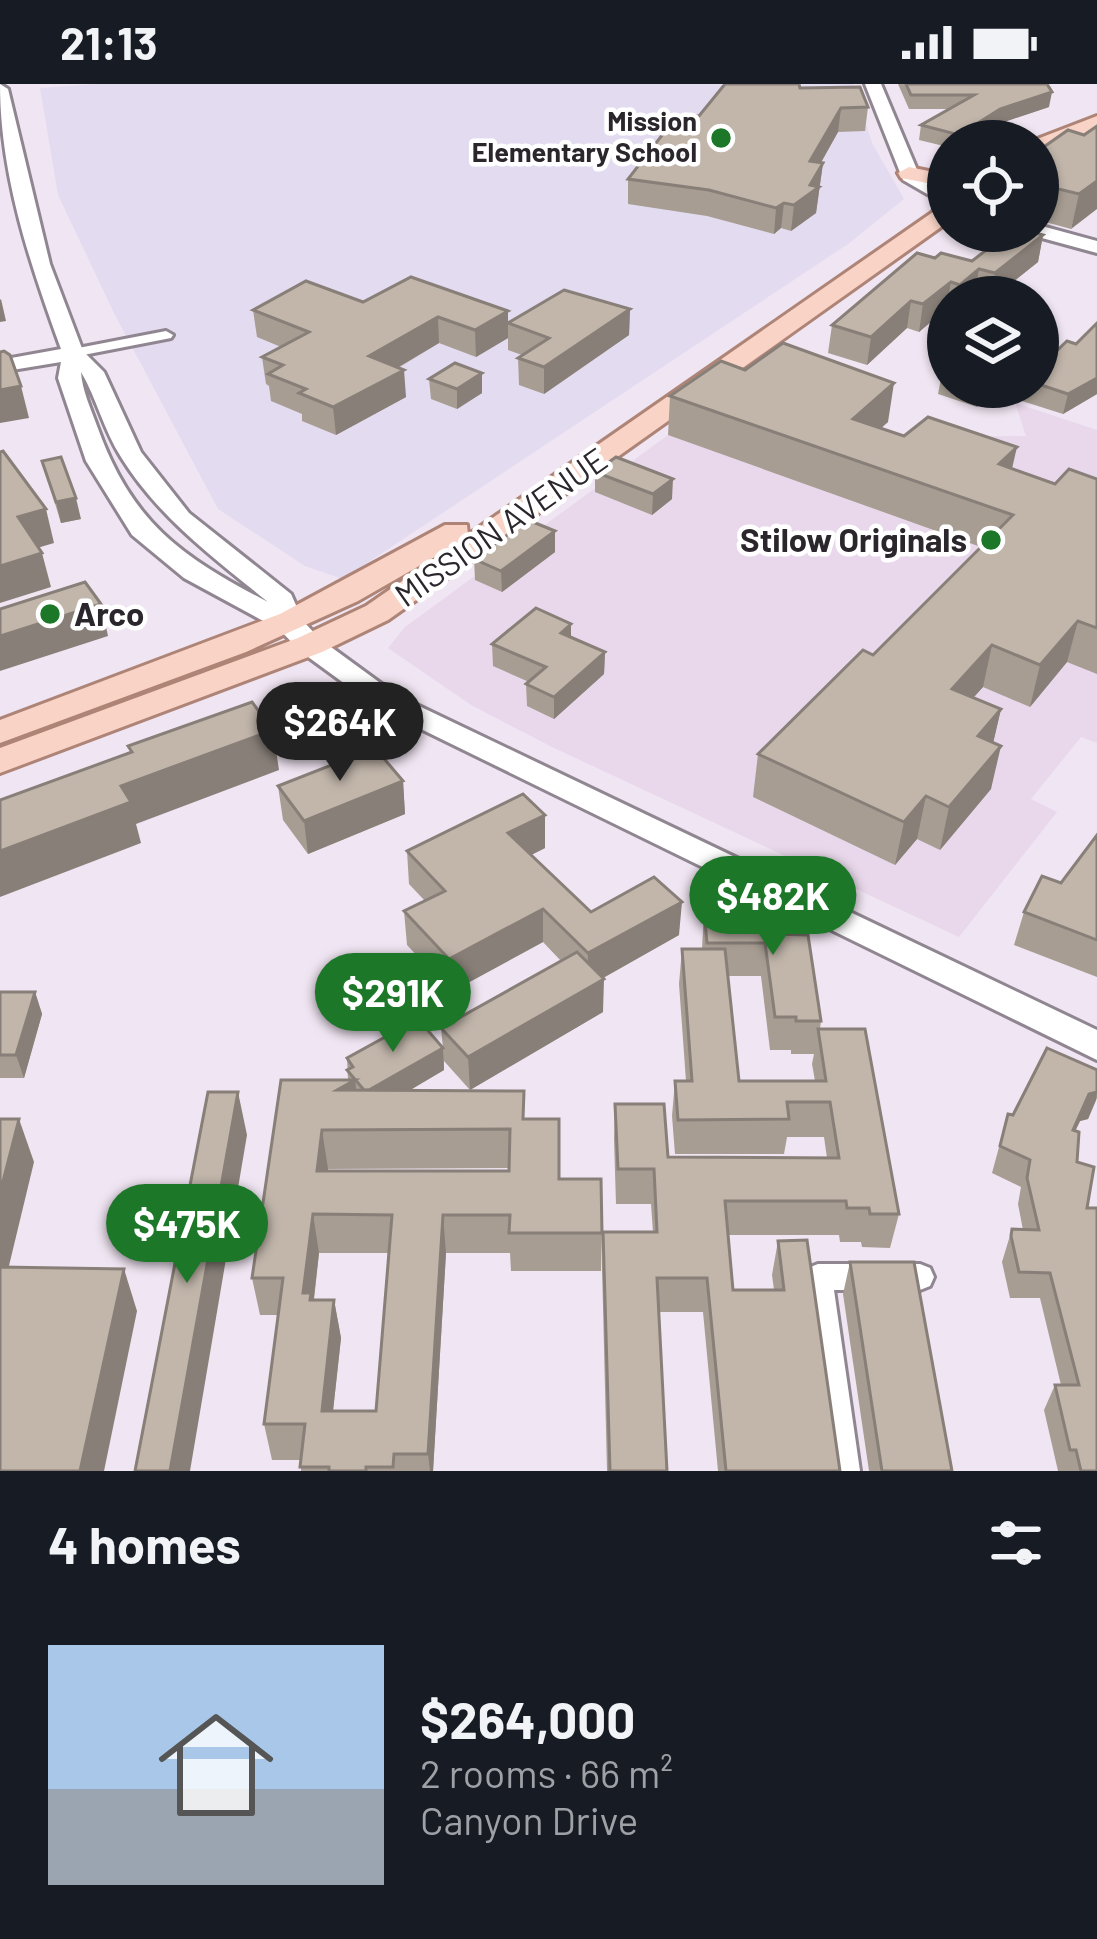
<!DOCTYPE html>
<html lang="en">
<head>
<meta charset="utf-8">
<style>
	body { margin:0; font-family:Barlow,sans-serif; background:#20242c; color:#f1f3f6; height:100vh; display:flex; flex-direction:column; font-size:45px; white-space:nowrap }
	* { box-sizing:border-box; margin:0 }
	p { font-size:39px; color:#9ea1a6 }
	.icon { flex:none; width:66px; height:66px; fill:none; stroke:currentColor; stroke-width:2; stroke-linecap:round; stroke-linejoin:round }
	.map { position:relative; height:1387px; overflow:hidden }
	.panel { display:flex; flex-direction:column; background:#171b24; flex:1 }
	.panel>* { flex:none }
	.tools { position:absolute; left:927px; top:36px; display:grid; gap:24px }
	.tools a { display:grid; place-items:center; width:132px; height:132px; border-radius:50%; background:#171b24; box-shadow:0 3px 9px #0004; font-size:60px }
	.price { position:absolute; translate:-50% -102px; padding:0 27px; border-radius:42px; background:#1c7828; color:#fff; font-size:39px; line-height:78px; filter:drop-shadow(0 3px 6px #0008) }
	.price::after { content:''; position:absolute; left:50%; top:72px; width:36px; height:27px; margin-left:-18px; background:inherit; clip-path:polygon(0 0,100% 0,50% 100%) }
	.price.current { background:#222; color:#fff }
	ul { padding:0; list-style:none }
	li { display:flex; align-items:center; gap:36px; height:300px; padding:0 48px }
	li+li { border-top:3px solid #363941 }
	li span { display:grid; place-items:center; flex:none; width:336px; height:240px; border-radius:0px; color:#555 }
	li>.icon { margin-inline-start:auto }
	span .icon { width:144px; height:144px; fill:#fffc; stroke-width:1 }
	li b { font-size:51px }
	h2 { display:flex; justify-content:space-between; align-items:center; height:144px; padding:0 48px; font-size:51px }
	.status { display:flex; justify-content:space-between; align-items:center; height:84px; padding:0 60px; background:#171b24; direction:ltr }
	.status svg { height:33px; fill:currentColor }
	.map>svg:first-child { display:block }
	.built { fill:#e9d8eb }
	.education { fill:#e3dbf0 }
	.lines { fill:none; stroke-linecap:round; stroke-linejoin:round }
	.street-casing { stroke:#908691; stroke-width:6 }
	.secondary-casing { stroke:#908691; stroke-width:6 }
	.primary-casing { stroke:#ae8477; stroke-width:6 }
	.street { fill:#fff; fill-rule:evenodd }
	.secondary { fill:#fff; fill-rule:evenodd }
	.primary { fill:#f8d3c6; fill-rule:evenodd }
	.wall { fill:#a79d93; fill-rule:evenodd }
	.shaded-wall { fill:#887f78 }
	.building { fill:#c2b6ab; stroke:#887f78; stroke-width:3; fill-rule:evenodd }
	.poi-dot { fill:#1c7828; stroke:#fff; stroke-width:4.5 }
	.labels { text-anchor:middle; stroke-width:9; stroke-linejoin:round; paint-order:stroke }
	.far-poi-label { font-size:27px; font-weight:bold; fill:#2b262b; stroke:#fff; text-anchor:end }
	.street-label { font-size:33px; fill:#2b262b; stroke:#fff }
	.poi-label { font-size:33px; font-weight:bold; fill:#2b262b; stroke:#fff; text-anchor:end }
</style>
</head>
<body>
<div class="status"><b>21:13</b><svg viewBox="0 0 49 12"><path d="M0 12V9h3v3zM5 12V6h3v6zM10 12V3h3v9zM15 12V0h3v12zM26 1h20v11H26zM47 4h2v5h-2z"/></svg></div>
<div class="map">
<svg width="1097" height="1387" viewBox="0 0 1097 1387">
	<rect width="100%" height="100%" fill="#f0e5f2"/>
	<polygon class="built" points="727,308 855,354 1026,352 1015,319 1097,346 1097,659 1081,653 1031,715 1057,728 959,853 552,663 471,621 388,564 405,543"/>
	<polygon class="education" points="97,0 853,0 872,59 904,115 848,160 343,495 305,482 218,425 115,231 58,111 40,4"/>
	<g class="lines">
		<g class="street-casing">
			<g id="street">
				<polygon points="166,247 173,251 171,254 73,273 66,269 73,265"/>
				<polygon points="818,1180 920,1180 930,1184 934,1193 930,1202 920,1206 834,1206 860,1387 830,1387 804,1193 808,1184"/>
			</g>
		</g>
		<g class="secondary-casing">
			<g id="secondary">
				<path d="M0 0 8 5 50 180 83 267 104 288 141 368 189 429 291 510 303 537 320 555 398 612 1097 946V976L378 624 300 567 280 546 184 494 132 451 86 377 58 294 61 278 0 288V276L61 265C30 180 0 91 0 0ZM81 288C97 315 104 347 121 373 159 434 214 474 268 518 180 472 132 439 97 342 91 325 82 306 81 288Z"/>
				<polygon points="865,0 881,0 920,93 948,109 948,122 903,96"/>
				<polygon points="1038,141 1097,157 1097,169 1031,151 1029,147 1038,147"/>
			</g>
		</g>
		<g class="primary-casing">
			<g id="primary">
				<polygon points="1097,32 1097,45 1045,66 1038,68 1038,57 1032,57"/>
				<polygon points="909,83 948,91 948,103 901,94 898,89"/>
				<polygon points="948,111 948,138 388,536 322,568 0,689 0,664 298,554 366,522 447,466 358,517 246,568 0,659 0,636 280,530 445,441 467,441 468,451 933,128 938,112"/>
			</g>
		</g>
		<use href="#street" class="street"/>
		<use href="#secondary" class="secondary"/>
		<use href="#primary" class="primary"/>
	</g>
	<g class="wall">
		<polygon points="898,0 1047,0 1049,23 998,40 970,57 948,57 948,63 919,56 921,41 948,25 909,25"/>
		<polygon points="800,4 868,23 865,47 838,48 821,78 823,79 816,129 791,147 781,144 774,150 707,132 628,120 628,95 699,32"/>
		<polygon points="1097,42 1071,145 1038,136 1038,67 1084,51"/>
		<polygon points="1043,151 1038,178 994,213 948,213 948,226 946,225 919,248 907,244 867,281 828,269 832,241 935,174 972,177"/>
		<polygon points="363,218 508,227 508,239 630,225 629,251 544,310 519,301 518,274 522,271 508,266 508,254 476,273 439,259 398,284 406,313 336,351 302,337 302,330 271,317 269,302 266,300 262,273 281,263 257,253 253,226"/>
		<polygon points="1097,239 1097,310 1063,330 1022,317 1025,303 1038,303 1038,285 1076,260"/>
		<polygon points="948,285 948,303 995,303 994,308 977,323 938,310 942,290"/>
		<polygon points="745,286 888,338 880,344 1055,400 1097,395 1097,590 1067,578 1030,623 983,603 973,614 1001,625 993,659 991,705 940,766 917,755 895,781 753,713 758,670 873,571 981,463 668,351 670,312"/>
		<polygon points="429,295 482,309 457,325 431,315"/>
		<polygon points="42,377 81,435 61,439"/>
		<polygon points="595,388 672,415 652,431 595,408"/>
		<polygon points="555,447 555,468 502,508 475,496 474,475"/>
		<polygon points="571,553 605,568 604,590 554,635 527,622 526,600 529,598 493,582 492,560"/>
		<polygon points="403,697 405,730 308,770 283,736 278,702"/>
		<polygon points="1097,751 1097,893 1014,861 1024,828 1061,799"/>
		<path d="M545 764 531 771 591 828 679 851 603 894V928L470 1006 444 977V986L410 1006 524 1035 559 1095 602 1149 601 1187H511L510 1169H446L433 1387H301V1376H272L264 1340 278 1231H260L252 1194 281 996H348L347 974 443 964 441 944 561 877 543 858 451 908 407 861 404 827 425 817 409 800 407 767ZM509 1084V1087H328V1085ZM319 1169H389L376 1327H333L341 1254 334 1216H314Z"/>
		<path d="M704 826 776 850 821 937 820 945 899 1130 890 1164 862 1163 861 1158H840L839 1151H728L733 1206H774L772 1191 778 1157 840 1387H718L703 1228H659L667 1387H607L602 1182 603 1148H653L651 1120H616L614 1055 615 1020 668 1073 827 1074 824 1053H787L784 1070H675L672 1032 675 997H686L679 900 682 865H702ZM728 892H761L770 966H791V970H814L812 980 815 997H739Z"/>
		<polygon points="0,908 35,908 42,930 24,994 0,994"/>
		<polygon points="1097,986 1097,1014 1088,1035 1080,1037 1075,1047 1077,1078 1087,1124 1097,1387 1058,1387 1044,1326 1055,1301 1061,1301 1040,1214 1010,1214 1002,1178 1012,1145 1023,1146 1018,1120 1021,1103 992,1089 1008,1030 1013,1031"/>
		<polygon points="850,1178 952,1387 869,1387 843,1210"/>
	</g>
	<g class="shaded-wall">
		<polygon points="1052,8 1049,23 998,40 970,57 958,57 959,51 1000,25"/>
		<polygon points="841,24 838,48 808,102 810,77"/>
		<polygon points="823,79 816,129 791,147 794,121"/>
		<polygon points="1097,97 1097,125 1071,145 1079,110"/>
		<polygon points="784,119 781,144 774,150 776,124"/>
		<polygon points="1043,151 1038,178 994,213 991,213 995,189"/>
		<polygon points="979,185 974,212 958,213 960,201"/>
		<polygon points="951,198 946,225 919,248 923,220"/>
		<polygon points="1,215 6,237 0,238 0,216"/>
		<polygon points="911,217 907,244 867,281 871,253"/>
		<polygon points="630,225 629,251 544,310 544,283"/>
		<polygon points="508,227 508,254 476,273 475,246"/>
		<polygon points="438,233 439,259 371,299 369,272"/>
		<polygon points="404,286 406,313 336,351 333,323"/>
		<polygon points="482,289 482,309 457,325 457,305"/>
		<polygon points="1097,294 1097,310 1063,330 1068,310"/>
		<polygon points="894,299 888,338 848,374 853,335"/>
		<polygon points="21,302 29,334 0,339 0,306"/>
		<polygon points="981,303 995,303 994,308 977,323"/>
		<polygon points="1017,363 1008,402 999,380"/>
		<polygon points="673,395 672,415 652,431 653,410"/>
		<polygon points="76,414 81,435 61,439 56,418"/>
		<polygon points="46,425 54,459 27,467 18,433"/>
		<polygon points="555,447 555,468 502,508 501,487"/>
		<polygon points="42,469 51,503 0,519 0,482"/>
		<polygon points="101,520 108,552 0,587 0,552"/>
		<polygon points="1078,537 1067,578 1030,623 1040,581"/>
		<polygon points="571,540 571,561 561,549"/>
		<polygon points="992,561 983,603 943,647 952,605"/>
		<polygon points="605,568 604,590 554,635 554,613"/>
		<polygon points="1001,625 991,668 978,652"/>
		<polygon points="273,646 279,686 136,740 141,759 0,813 0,767 121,702"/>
		<polygon points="1001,662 991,705 940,766 949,723"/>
		<polygon points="403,697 405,730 308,770 304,737"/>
		<polygon points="926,712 917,755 895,781 904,738"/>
		<polygon points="545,731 545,764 509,782 508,749"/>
		<polygon points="682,818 679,851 587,903 588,869"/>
		<polygon points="543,825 543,858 451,908 449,875"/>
		<polygon points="604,895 603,928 470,1006 468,973"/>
		<polygon points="35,908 42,930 24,994 16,971"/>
		<polygon points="443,964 444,986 368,1031 365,1008"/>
		<polygon points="355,996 360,1035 337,1006"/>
		<polygon points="238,1008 247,1051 190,1387 170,1387"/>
		<polygon points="1097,1008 1096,1016 1088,1035 1080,1037 1063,1073 1089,1010"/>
		<polygon points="19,1035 34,1078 0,1219 0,1109"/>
		<polygon points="322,1046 328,1085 324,1126 317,1087"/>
		<polygon points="313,1130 319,1169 313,1221 303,1209"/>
		<polygon points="443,1131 446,1169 433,1387 430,1387 428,1370"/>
		<polygon points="124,1185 137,1227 104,1387 80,1387"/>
		<polygon points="334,1216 341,1254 329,1363 322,1327"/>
	</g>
	<g class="building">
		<polygon points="725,0 799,0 800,4 860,3 868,23 841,24 810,77 823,79 810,101 819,103 794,121 784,119 776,124 709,106 628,95 666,46 673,47 686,31 699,32"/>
		<polygon points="906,0 1047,0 1052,8 1000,25 959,51 921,41 974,11 911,11"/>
		<polygon points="1097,42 1097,97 1079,110 1038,100 1038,67 1068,46 1084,51"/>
		<polygon points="1011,147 1028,147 1043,151 995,189 979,185 960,201 951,198 923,220 911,217 871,253 832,241 917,169 935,174 941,169 972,177"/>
		<polygon points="411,193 508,227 475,246 438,233 369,272 404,286 333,323 299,309 306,305 268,290 283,281 262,273 309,248 253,226 306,197 363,218"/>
		<polygon points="564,206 630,225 544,283 518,274 549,254 508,239"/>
		<polygon points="1097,239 1097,294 1068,310 1038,300 1038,285 1067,257 1076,260"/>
		<polygon points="783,259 894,299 853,335 904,352 928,333 1017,363 999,380 1055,400 1069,385 1097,395 1097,544 1078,537 1040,581 992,561 952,605 1001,625 978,652 1001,662 949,723 926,712 904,738 758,670 863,566 873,571 1013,431 670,312 721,277 745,286"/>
		<polygon points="4,267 10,271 21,302 0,306 0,268"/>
		<polygon points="455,279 482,289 457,305 429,295"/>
		<polygon points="3,367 46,425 18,433 42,469 0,482 0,368"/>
		<polygon points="61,373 76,414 56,418 42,377"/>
		<polygon points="616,373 673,395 653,410 595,388"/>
		<polygon points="528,436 555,447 501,487 474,475"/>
		<polygon points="85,498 101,520 0,552 0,525"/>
		<polygon points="536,524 571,540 561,549 605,568 554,613 526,600 546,583 492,560"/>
		<polygon points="252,618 273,646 121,702 131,718 0,767 0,716 132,668 128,662"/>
		<polygon points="375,664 403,697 304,737 278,702"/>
		<polygon points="523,710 545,731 508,749 591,828 654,793 682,818 588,869 543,825 449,875 404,827 445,807 407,767"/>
		<polygon points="1097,751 1097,856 1024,828 1042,792 1061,799"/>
		<polygon points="704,826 773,826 776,850 808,851 821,937 796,937 796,933 775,933 765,859 707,859"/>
		<polygon points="682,865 725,865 739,997 826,997 818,945 865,945 899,1130 870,1130 869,1124 847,1124 846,1117 725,1117 733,1206 784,1206 778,1157 807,1156 840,1387 726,1387 707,1194 657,1194 667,1387 610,1387 603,1148 657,1148 654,1085 618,1085 615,1020 664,1020 668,1073 839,1074 830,1018 787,1018 789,1035 678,1036 675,997 692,997"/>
		<polygon points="577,868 604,895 468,973 441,944"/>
		<polygon points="0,908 35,908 16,971 0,971"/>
		<polygon points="418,935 443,964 369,1006 364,1006 347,986 353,983 347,974"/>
		<polygon points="1047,964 1097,986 1097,1008 1089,1010 1073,1046 1079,1048 1077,1078 1094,1083 1087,1124 1097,1124 1097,1387 1081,1387 1076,1366 1070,1366 1055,1301 1079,1301 1050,1189 1019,1188 1011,1152 1012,1145 1039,1146 1027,1094 1030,1076 1000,1062 1008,1030 1013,1031"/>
		<path d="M281 996H355L337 1006 524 1007 523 1035H559V1095H601L602 1149H509L510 1131H443L428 1370H394L393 1383H366V1387H329V1383H300L305 1340H264L283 1194H252ZM510 1045 509 1087H317L322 1046ZM313 1130 392 1131 376 1327H322L334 1216H310L311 1209H303Z"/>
		<polygon points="208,1008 238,1008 170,1387 135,1387"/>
		<polygon points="0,1035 19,1035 0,1109"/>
		<polygon points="850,1178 914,1178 952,1387 882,1387"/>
		<polygon points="0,1183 124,1185 80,1387 0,1387"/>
	</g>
	<g class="poi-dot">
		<circle cx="721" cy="54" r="12"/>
		<circle cx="991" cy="456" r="12"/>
		<circle cx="50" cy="530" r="12"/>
	</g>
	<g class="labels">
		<g class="far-poi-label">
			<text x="697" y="47">Mission<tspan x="697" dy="31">Elementary School</tspan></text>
		</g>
		<g class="street-label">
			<text transform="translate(501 443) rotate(-35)" y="12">MISSION AVENUE</text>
		</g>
		<g class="poi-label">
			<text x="967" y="468">Stilow Originals</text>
			<text x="74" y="542" text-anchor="start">Arco</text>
		</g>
	</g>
</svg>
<div class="tools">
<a><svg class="icon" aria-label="locate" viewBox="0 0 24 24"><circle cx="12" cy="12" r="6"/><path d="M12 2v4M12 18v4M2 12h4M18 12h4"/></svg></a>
<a><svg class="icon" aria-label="layers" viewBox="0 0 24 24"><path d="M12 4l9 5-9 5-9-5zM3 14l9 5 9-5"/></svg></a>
</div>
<b class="price current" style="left:340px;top:700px">$264K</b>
<b class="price" style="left:773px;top:874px">$482K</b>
<b class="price" style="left:393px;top:971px">$291K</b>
<b class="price" style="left:187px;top:1202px">$475K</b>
</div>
<section class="panel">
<h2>4 homes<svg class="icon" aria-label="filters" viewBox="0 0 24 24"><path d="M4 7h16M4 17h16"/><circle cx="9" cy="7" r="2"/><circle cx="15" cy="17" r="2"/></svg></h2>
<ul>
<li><span style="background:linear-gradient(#a9c7e8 60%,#9aa5b1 0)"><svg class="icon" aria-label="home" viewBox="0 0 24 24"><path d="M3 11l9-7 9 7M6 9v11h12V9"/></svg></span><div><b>$264,000</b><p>2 rooms · 66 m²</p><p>Canyon Drive</p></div></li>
</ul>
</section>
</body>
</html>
